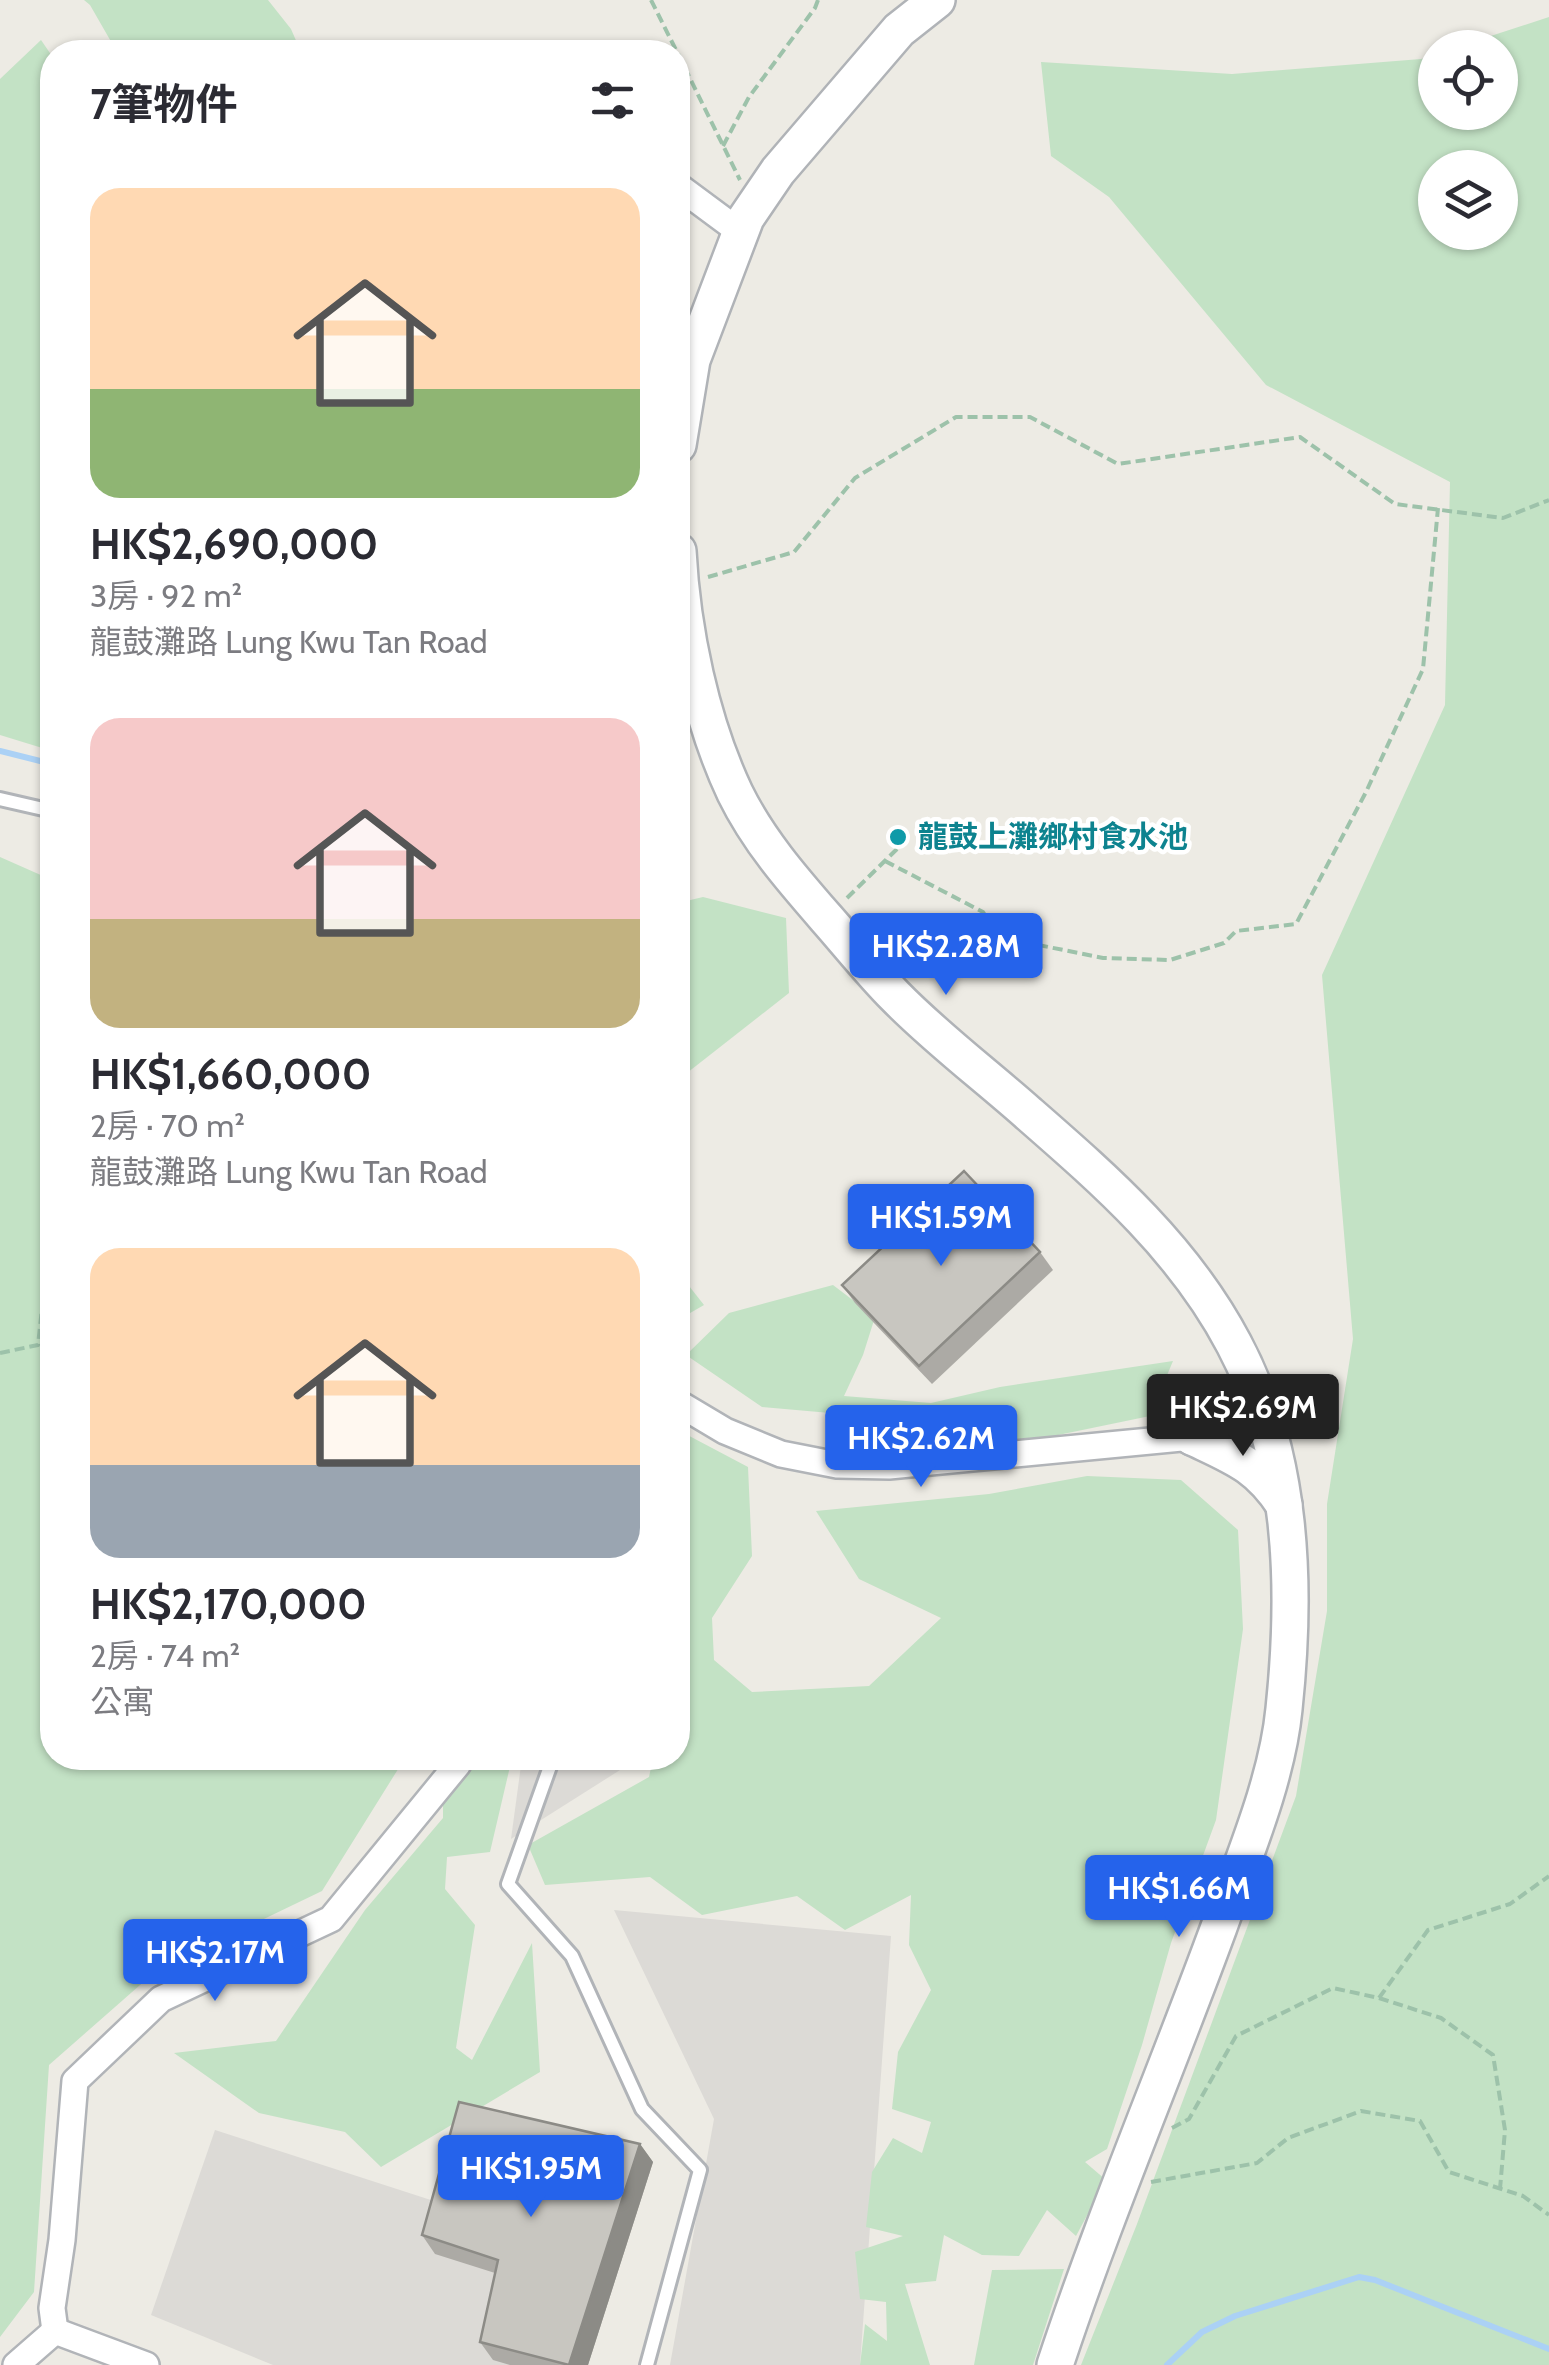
<!DOCTYPE html>
<html lang="zh-TW">
<head>
<meta charset="utf-8">
<style>
	body { margin:0; font-family:Cabin,"Noto Sans TC",sans-serif; background:#f7f7f7; color:#2b2b33; height:100vh; display:flex; flex-direction:column; font-size:38px; white-space:nowrap }
	* { box-sizing:border-box; margin:0 }
	p { font-size:32px; color:#7c7c81 }
	.icon { flex:none; width:55px; height:55px; fill:none; stroke:currentColor; stroke-width:2; stroke-linecap:round; stroke-linejoin:round }
	.map { position:relative; flex:1; overflow:hidden }
	.side { position:absolute; left:40px; top:40px; width:650px; height:1730px; display:flex; flex-direction:column; background:#fff; border-radius:40px; box-shadow:0 2px 8px #0004 }
	.side>* { flex:none }
	.controls { position:absolute; left:1418px; top:30px; display:grid; gap:20px }
	.controls a { display:grid; place-items:center; width:100px; height:100px; border-radius:50%; background:#fff; box-shadow:0 2px 8px #0004; font-size:50px }
	.price { position:absolute; translate:-50% -85px; padding:0 22px; border-radius:10px; background:#2563eb; color:#fff; font-size:32px; line-height:65px; filter:drop-shadow(0 2px 5px #0008) }
	.price::after { content:''; position:absolute; left:50%; top:60px; width:30px; height:22px; margin-left:-15px; background:inherit; clip-path:polygon(0 0,100% 0,50% 100%) }
	.price.current { background:#222; color:#fff }
	ul { padding:0; list-style:none }
	li { display:grid; align-content:center; gap:20px; height:530px; padding:0 50px }
	li span { display:grid; place-items:center; height:310px; border-radius:30px; color:#555 }
	li>.icon { margin-inline-start:auto }
	span .icon { width:180px; height:180px; fill:#fffc; stroke-width:1 }
	li b { font-size:42px }
	h2 { display:flex; justify-content:space-between; align-items:center; height:120px; padding:0 50px; font-size:42px }
	.map>svg:first-child { display:block }
	.industrial { fill:#dcdad6 }
	.green { fill:#c3e2c5; fill-rule:evenodd }
	.lines { fill:none; stroke-linecap:round; stroke-linejoin:round }
	.stream { stroke:#abd1f5; stroke-width:6 }
	.lane-casing { stroke:#b1b4b8; stroke-width:18 }
	.street-casing { stroke:#b1b4b8; stroke-width:30 }
	.secondary-casing { stroke:#b0b3b7; stroke-width:40 }
	.path { stroke:#9dc2aa; stroke-width:4; stroke-dasharray:10 5; stroke-linecap:butt }
	.lane { stroke:#fff; stroke-width:12 }
	.street { stroke:#fff; stroke-width:25 }
	.secondary { stroke:#fff; stroke-width:35 }
	.wall { fill:#acaaa5 }
	.shaded-wall { fill:#8c8b86 }
	.building { fill:#c8c6c0; stroke:#8c8b86; stroke-width:2.5 }
	.culture-dot { fill:#0f9aa8; stroke:#fff; stroke-width:4 }
	.labels { text-anchor:middle; stroke-width:9; stroke-linejoin:round; paint-order:stroke }
	.culture-label { font-size:30px; font-weight:bold; fill:#0d838f; stroke:#fff; text-anchor:start }
</style>
</head>
<body>
<div class="map">
<svg width="1549" height="2365" viewBox="0 0 1549 2365">
	<rect width="100%" height="100%" fill="#edebe4"/>
	<g class="industrial">
		<polygon points="522,1758 639,1758 511,1839"/>
		<polygon points="614,1910 891,1936 860,2365 670,2365 714,2119"/>
		<polygon points="215,2130 437,2202 579,2365 273,2365 151,2315"/>
	</g>
	<g class="green">
		<polygon points="84,0 268,0 291,29 301,52 117,52 90,5"/>
		<path d="M1549 17V2365H1081L1137 2224 1296 1796 1327 1611V1504L1353 1339 1322 975 1445 705 1450 482 1266 385 1109 197 1051 156 1041 62 1232 74 1421 59 1435 55V112H1500V48L1457 47ZM1435 168H1500V232H1435Z"/>
		<polygon points="41,40 52,56 52,751 0,735 0,79"/>
		<polygon points="0,857 52,880 52,1758 405,1758 322,1891 156,1971 49,2065 34,2292 0,2337"/>
		<polygon points="703,897 786,918 789,993 678,1080 678,903"/>
		<polygon points="678,1272 704,1305 678,1320"/>
		<polygon points="833,1285 875,1317 863,1355 844,1396 931,1403 1000,1387 1173,1361 1150,1416 1034,1440 866,1447 830,1413 762,1407 686,1355 729,1313"/>
		<polygon points="678,1430 748,1467 752,1556 712,1618 714,1660 752,1692 869,1686 941,1618 859,1579 816,1511 989,1494 1087,1476 1181,1480 1238,1530 1243,1629 1216,1820 1171,1943 1142,2045 1107,2149 1085,2162 1106,2180 1076,2236 1047,2210 1019,2256 982,2255 944,2235 936,2281 905,2284 930,2365 860,2365 865,2324 887,2341 886,2302 860,2299 855,2252 903,2236 866,2227 872,2172 893,2138 922,2153 931,2122 892,2109 898,2052 931,1990 909,1945 911,1895 845,1930 797,1896 702,1915 650,1877 545,1885 528,1845 649,1777 653,1758 678,1758"/>
		<polygon points="443,1758 512,1758 490,1852 447,1857 445,1889 475,1925 456,2048 472,2060 532,1943 540,2072 381,2167 345,2132 259,2113 174,2053 276,2041 365,1910 443,1818"/>
		<polygon points="1064,2269 1033,2365 974,2365 992,2270"/>
	</g>
	<g class="lines">
		<g class="stream">
			<polyline points="0,751 52,764"/>
			<polyline points="1167,2365 1202,2332 1235,2316 1359,2277 1375,2280 1549,2349"/>
		</g>
		<g class="lane-casing">
			<g id="lane">
				<polyline points="0,799 52,811"/>
				<polyline points="553,1758 508,1884 572,1956 642,2109 700,2170 647,2365"/>
			</g>
		</g>
		<g class="street-casing">
			<g id="street">
				<polyline points="678,186 740,232"/>
				<polyline points="678,1403 725,1431 781,1454 837,1465 889,1466 1192,1437"/>
				<polyline points="55,2331 52,2308 62,2240 75,2081 161,1999 331,1919 458,1764 459,1758"/>
				<polyline points="55,2331 146,2365"/>
				<polyline points="16,2365 55,2331"/>
			</g>
		</g>
		<g class="secondary-casing">
			<g id="secondary">
				<polyline points="678,445 692,360 746,218 778,171 899,30 937,0"/>
				<path d="M678 551C682 630 701 721 735 793 758 840 792 879 826 918 849 944 871 972 895 996 936 1038 984 1074 1028 1113 1107 1182 1184 1249 1234 1344 1293 1455 1297 1586 1284 1709 1277 1781 1243 1859 1219 1927 1165 2074 1104 2217 1055 2365"/>
				<path d="M1192 1437C1234 1457 1258 1465 1284 1505"/>
				<path d="M1192 1437C1221 1432 1236 1419 1257 1399"/>
			</g>
		</g>
		<g class="path">
			<polyline points="651,0 677,52"/>
			<polyline points="678,54 740,180"/>
			<polyline points="723,146 749,97 815,8 818,0"/>
			<polyline points="708,577 794,552 855,478 956,417 1030,417 1118,464 1300,437 1395,504 1503,518 1549,500"/>
			<polyline points="885,861 983,912 999,937 1103,958 1170,960 1224,943 1236,931 1296,924 1366,792 1423,669 1438,508"/>
			<polyline points="847,898 897,849"/>
			<polyline points="0,1353 38,1345 46,1272 52,1270"/>
			<polyline points="1379,1998 1441,2018 1493,2055 1505,2130 1500,2189"/>
			<polyline points="1172,2128 1189,2119 1236,2036 1333,1988 1379,1998 1428,1930 1510,1904 1549,1876"/>
			<polyline points="1151,2182 1257,2163 1288,2138 1361,2111 1420,2121 1449,2172 1523,2196 1549,2215"/>
		</g>
		<use href="#lane" class="lane"/>
		<use href="#street" class="street"/>
		<use href="#secondary" class="secondary"/>
	</g>
	<g class="wall">
		<polygon points="1040,1252 1053,1270 932,1384 855,1303 842,1285"/>
		<polygon points="640,2144 653,2162 588,2365 510,2365 493,2360 480,2342 495,2273 435,2254 422,2235"/>
	</g>
	<polygon class="shaded-wall" points="640,2144 653,2162 588,2365 569,2365"/>
	<g class="building">
		<polygon points="964,1171 1040,1252 919,1366 842,1285"/>
		<polygon points="459,2102 640,2144 569,2365 480,2342 498,2260 422,2235"/>
	</g>
	<circle class="culture-dot" cx="898" cy="837" r="10"/>
	<g class="labels">
		<g class="culture-label">
			<text x="918" y="847">龍鼓上灘鄉村食水池</text>
		</g>
	</g>
</svg>
<div class="controls">
<a><svg class="icon" aria-label="locate" viewBox="0 0 24 24"><circle cx="12" cy="12" r="6"/><path d="M12 2v4M12 18v4M2 12h4M18 12h4"/></svg></a>
<a><svg class="icon" aria-label="layers" viewBox="0 0 24 24"><path d="M12 4l9 5-9 5-9-5zM3 14l9 5 9-5"/></svg></a>
</div>
<b class="price" style="left:946px;top:998px">HK$2.28M</b>
<b class="price" style="left:941px;top:1269px">HK$1.59M</b>
<b class="price current" style="left:1243px;top:1459px">HK$2.69M</b>
<b class="price" style="left:921px;top:1490px">HK$2.62M</b>
<b class="price" style="left:1179px;top:1940px">HK$1.66M</b>
<b class="price" style="left:215px;top:2004px">HK$2.17M</b>
<b class="price" style="left:531px;top:2220px">HK$1.95M</b>
<section class="side">
<h2>7筆物件<svg class="icon" aria-label="filters" viewBox="0 0 24 24"><path d="M4 7h16M4 17h16"/><circle cx="9" cy="7" r="2"/><circle cx="15" cy="17" r="2"/></svg></h2>
<ul>
<li><span style="background:linear-gradient(#ffd9b3 65%,#8fb573 0)"><svg class="icon" aria-label="home" viewBox="0 0 24 24"><path d="M3 11l9-7 9 7M6 9v11h12V9"/></svg></span><div><b>HK$2,690,000</b><p>3房 · 92 m²</p><p>龍鼓灘路 Lung Kwu Tan Road</p></div></li>
<li><span style="background:linear-gradient(#f6c9c9 65%,#c2b280 0)"><svg class="icon" aria-label="home" viewBox="0 0 24 24"><path d="M3 11l9-7 9 7M6 9v11h12V9"/></svg></span><div><b>HK$1,660,000</b><p>2房 · 70 m²</p><p>龍鼓灘路 Lung Kwu Tan Road</p></div></li>
<li><span style="background:linear-gradient(#ffd9b3 70%,#9aa5b1 0)"><svg class="icon" aria-label="home" viewBox="0 0 24 24"><path d="M3 11l9-7 9 7M6 9v11h12V9"/></svg></span><div><b>HK$2,170,000</b><p>2房 · 74 m²</p><p>公寓</p></div></li>
</ul>
</section>
</div>
</body>
</html>
